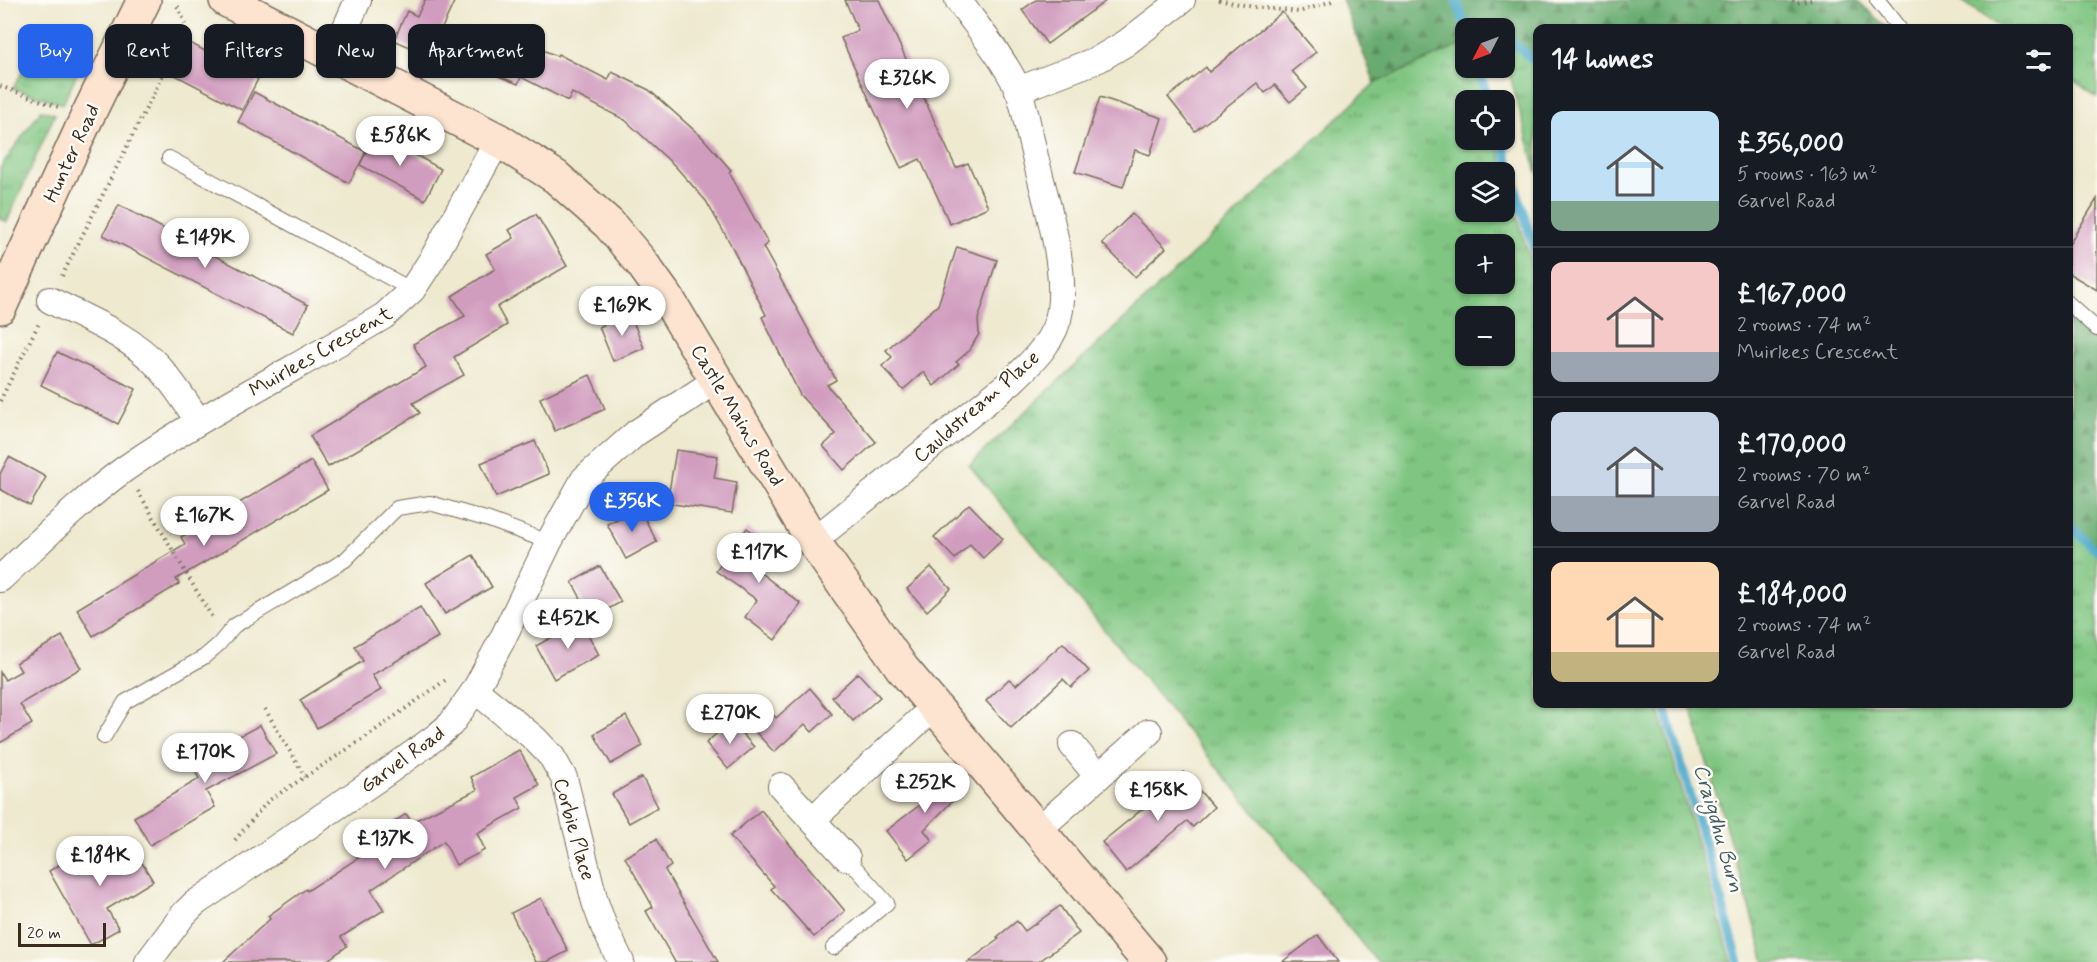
<!DOCTYPE html>
<html lang="en">
<head>
<meta charset="utf-8">
<style>
	body { margin:0; font-family:Mynerve,sans-serif; background:#242831; color:#f1f3f6; height:100vh; display:flex; flex-direction:column; font-size:22px; white-space:nowrap }
	* { box-sizing:border-box; margin:0 }
	p { font-size:20px; color:#9ea1a6 }
	.icon { flex:none; width:33px; height:33px; fill:none; stroke:currentColor; stroke-width:2; stroke-linecap:round; stroke-linejoin:round }
	.map { position:relative; flex:1; overflow:hidden }
	.drawer { position:absolute; left:1533px; top:24px; width:540px; height:684px; display:flex; flex-direction:column; background:#171b24; border-radius:12px; box-shadow:0 2px 4px #0004 }
	.drawer>* { flex:none }
	.hud { position:absolute; left:18px; top:24px; width:570px; height:54px; display:flex; gap:12px }
	.needle { width:39px; rotate:228deg }
	.buttons { position:absolute; left:1455px; top:18px; display:grid; gap:12px }
	.buttons a { display:grid; place-items:center; width:60px; height:60px; border-radius:12px; background:#171b24; box-shadow:0 2px 4px #0004; font-size:30px }
	.scale { position:absolute; left:18px; bottom:15px; width:88px; box-sizing:border-box; padding-left:6px; border:3px solid #3b2a1e; border-top:0; font-size:16px; line-height:21px; white-space:nowrap; color:#3b2a1e; -webkit-text-stroke:4px #fdfcf7; paint-order:stroke }
	.price { position:absolute; translate:-50% -51px; padding:0 14px; border-radius:21px; background:#fff; color:#222; font-size:20px; line-height:39px; filter:drop-shadow(0 2px 3px #0008) }
	.price::after { content:''; position:absolute; left:50%; top:36px; width:18px; height:14px; margin-left:-9px; background:inherit; clip-path:polygon(0 0,100% 0,50% 100%) }
	.price.selected { background:#2563eb; color:#fff }
	ul { padding:0; list-style:none }
	li { display:flex; align-items:center; gap:18px; height:150px; padding:0 18px }
	li+li { border-top:2px solid #363941 }
	li span { display:grid; place-items:center; flex:none; width:168px; height:120px; border-radius:12px; color:#555 }
	li>.icon { margin-inline-start:auto }
	span .icon { width:72px; height:72px; fill:#fffc; stroke-width:1 }
	li b { font-size:26px }
	h2 { display:flex; justify-content:space-between; align-items:center; height:72px; padding:0 18px; font-size:26px }
	.pill { padding:0 21px; border-radius:12px; background:#171b24; box-shadow:0 2px 4px #0004; font-size:21px; line-height:54px }
	.pill.selected { background:#2563eb; color:#fff }
	.map>svg:first-child { display:block }
	.grass { fill:url(#grass-tufts); stroke:#5e7850; stroke-width:1.5; fill-rule:evenodd }
	.forest { fill:url(#forest-firs); stroke:#526a47; stroke-width:1.5 }
	.lines { fill:none; stroke-linecap:round; stroke-linejoin:round }
	.stream { stroke:#4daacc; stroke-width:9 }
	.building { fill:#d19dbf }
	.lane-casing { stroke:#7a6d5c; stroke-width:16 }
	.street-casing { stroke:#7a6d5c; stroke-width:28 }
	.secondary-casing { stroke:#7a6d5c; stroke-width:36 }
	.path { stroke:#7a6d5c; stroke-width:4; stroke-dasharray:1.5 4.5; stroke-linecap:butt }
	.lane { stroke:#fff; stroke-width:14 }
	.street { stroke:#fff; stroke-width:26 }
	.secondary { stroke:#fde4d1; stroke-width:33 }
	.labels { text-anchor:middle; stroke-width:5; stroke-linejoin:round; paint-order:stroke }
	.street-label { font-size:20px; fill:#3b2a1e; stroke:#fdfcf7 }
	.water-label { font-size:21px; font-style:italic; fill:#425d64; stroke:#fdfcf7 }
</style>
</head>
<body>
<div class="map">
<svg width="2097" height="962" viewBox="0 0 2097 962">
	<defs>
		<pattern id="grass-tufts" width="24" height="20" patternUnits="userSpaceOnUse" patternTransform="scale(1.5)"><rect width="24" height="20" fill="#80c682"/><path d="M3 7l-1-3M5 7V3M7 7l1-3M15 17l-1-3M17 17v-4M19 17l1-3" fill="none" stroke="#6aa16a"/></pattern>
		<pattern id="forest-firs" width="22" height="20" patternUnits="userSpaceOnUse" patternTransform="scale(1.5)"><rect width="22" height="20" fill="#68ab70"/><path d="M5 1l3.5 6h-7zM16 11l3.5 6h-7z" fill="#578b5b"/></pattern>
	</defs>
	<rect width="100%" height="100%" fill="#fdfcf7"/>
	<filter id="ink" filterUnits="userSpaceOnUse"><feTurbulence type="fractalNoise" baseFrequency=".0167" numOctaves="2"/><feDisplacementMap in="SourceGraphic" scale="12" xChannelSelector="R" yChannelSelector="G"/><feConvolveMatrix kernelMatrix="1 2 1 2 8 2 1 2 1" color-interpolation-filters="sRGB"/></filter>
	<filter id="wash" filterUnits="userSpaceOnUse"><feTurbulence type="fractalNoise" baseFrequency=".008" numOctaves="4" result="noise"/><feDisplacementMap in="SourceGraphic" scale="24" xChannelSelector="R" yChannelSelector="G"/><feGaussianBlur stdDeviation="1.35" result="paint"/><feColorMatrix in="noise" values="0 0 0 0 0 0 0 0 0 0 0 0 0 0 0 0 0 1.4 0 .05"/><feComposite in="paint" operator="in"/></filter>
	<g filter="url(#wash)">
		<rect width="100%" height="100%" fill="#eee9cf"/>
		<g class="grass">
			<polygon points="1961,0 2097,0 2097,97 2069,77 2068,28 2001,28"/>
			<polygon points="1505,36 1537,63 1537,173 1505,58"/>
			<path d="M1465 43 1466 68H1475L1485 100H1466V140H1496L1537 285 1538 704H1657L1732 962H1377L969 465 1375 83ZM1466 172H1504V212H1466ZM1466 244H1504V284H1466ZM1466 316H1504V356H1466Z"/>
			<polygon points="33,53 78,71 63,104 13,88"/>
			<polygon points="41,110 55,114 7,222 0,219 0,168"/>
			<polygon points="2069,524 2097,551 2097,962 1765,962 1690,704 2068,704"/>
		</g>
		<g class="forest">
			<polygon points="1342,0 1857,0 1887,28 1538,28 1537,63 1505,36 1504,28 1466,28 1465,43 1375,83"/>
			<polygon points="2069,315 2097,343 2097,551 2069,524"/>
		</g>
		<g class="lines">
			<g class="stream">
				<polyline points="1456,0 1466,28"/>
				<polyline points="1504,36 1538,63"/>
				<polyline points="1478,68 1489,100"/>
				<polyline points="1502,140 1538,263"/>
				<polyline points="2068,524 2097,551"/>
				<polyline points="1664,704 1739,962"/>
			</g>
		</g>
		<g id="blocks">
			<g class="building">
				<polygon points="425,0 455,0 429,56 394,40 407,11 417,16"/>
				<polygon points="845,0 879,0 956,168 968,163 988,207 950,224 920,159 901,168 841,38 858,30"/>
				<polygon points="1036,0 1107,0 1047,44 1022,10"/>
				<polygon points="1282,12 1316,52 1292,71 1307,88 1290,102 1275,85 1265,93 1257,83 1195,131 1168,97 1206,67 1209,72"/>
				<polygon points="507,35 557,56 558,54 608,80 612,72 649,90 703,138 731,170 729,172 768,243 763,247 836,380 827,385 876,442 844,470 823,446 836,434 800,395 762,317 766,315 730,243 706,201 675,166 625,120 572,93 568,101 521,77 518,84 491,73"/>
				<polygon points="190,43 258,79 242,110 173,74"/>
				<polygon points="254,92 366,152 349,183 238,122"/>
				<polygon points="1100,97 1162,118 1150,155 1135,150 1123,187 1075,172"/>
				<polygon points="376,133 441,169 425,200 360,165"/>
				<polygon points="2097,199 2097,290 2068,273 2068,246"/>
				<polygon points="119,205 308,305 293,333 103,235"/>
				<polygon points="536,214 567,266 497,307 507,325 454,357 464,375 413,403 420,413 328,467 310,436 426,367 413,344 465,316 452,296 495,269 486,254 514,238 509,230"/>
				<polygon points="1132,214 1166,248 1135,277 1102,243"/>
				<polygon points="957,247 997,260 978,320 979,334 969,351 956,362 959,364 934,386 923,372 903,390 882,366 892,357 886,350 938,305"/>
				<polygon points="630,314 644,348 613,361 599,327"/>
				<polygon points="57,352 136,389 118,424 41,385"/>
				<polygon points="590,375 605,409 555,431 540,398"/>
				<polygon points="535,441 549,474 496,497 481,463"/>
				<polygon points="676,450 718,456 714,478 737,482 732,513 667,503"/>
				<polygon points="9,457 46,477 30,506 0,489 0,474"/>
				<polygon points="311,461 328,490 176,579 179,584 93,636 77,609 185,544 181,537"/>
				<polygon points="969,504 1003,539 983,558 970,544 955,559 934,537"/>
				<polygon points="639,508 657,542 626,559 607,524"/>
				<polygon points="747,528 774,548 758,571 801,604 775,640 745,617 757,600 716,571"/>
				<polygon points="473,555 492,587 445,614 426,583"/>
				<polygon points="600,566 621,602 592,618 572,582"/>
				<polygon points="931,567 951,589 927,611 907,589"/>
				<polygon points="420,607 438,637 372,675 381,690 317,728 300,700 363,661 355,646"/>
				<polygon points="581,621 599,655 554,679 536,646"/>
				<polygon points="62,636 81,668 20,704 32,724 0,743 0,672 5,680 21,671 16,663"/>
				<polygon points="1063,643 1089,671 1071,687 1063,679 1011,728 986,701 1009,679 1016,685"/>
				<polygon points="858,673 880,697 853,721 832,697"/>
				<polygon points="810,688 832,714 812,732 805,724 774,752 751,727 769,710 776,718"/>
				<polygon points="626,716 643,746 611,764 594,734"/>
				<polygon points="731,721 754,747 728,769 706,743"/>
				<polygon points="260,725 276,754 206,791 215,807 150,845 134,817 199,779 191,762"/>
				<polygon points="519,750 539,785 517,797 522,808 477,833 485,850 456,865 444,841 371,890 384,910 341,937 347,946 325,962 223,962 270,919 268,916 306,889 307,891 369,851 364,843 406,814 412,822 477,790 471,777"/>
				<polygon points="943,767 965,788 924,830 932,840 908,859 886,831 930,797 922,789"/>
				<polygon points="1183,772 1214,807 1193,827 1187,821 1126,872 1102,842 1162,793 1161,792"/>
				<polygon points="642,777 658,807 629,823 612,794"/>
				<polygon points="761,810 845,911 814,937 771,889 774,886 730,836"/>
				<polygon points="127,838 153,881 107,909 119,929 91,945 49,871 76,855 82,866"/>
				<polygon points="656,839 671,866 665,870 718,962 675,962 646,911 653,907 625,857"/>
				<polygon points="541,898 568,951 547,962 536,962 511,913"/>
				<polygon points="1060,906 1079,933 1038,962 968,962 999,939 997,937 1017,921 1025,931"/>
				<polygon points="1318,935 1338,962 1282,962"/>
			</g>
		</g>
	</g>
	<g filter="url(#ink)">
		<use href="#blocks" fill-opacity="0" stroke="#7a6d5c" stroke-width="1.5"/>
		<g class="lines">
			<g class="lane-casing">
				<g id="lane">
					<polyline points="1877,0 1899,28"/>
					<polyline points="169,158 412,290"/>
					<polyline points="2068,303 2097,329"/>
					<polyline points="104,737 125,702 204,657 219,644 234,626 345,560 397,508 430,503 489,520 549,542"/>
					<polyline points="833,948 887,903 847,858"/>
				</g>
			</g>
			<g class="street-casing">
				<g id="street">
					<polyline points="334,54 358,0"/>
					<polyline points="1018,90 1099,59 1126,43 1182,0"/>
					<path d="M50 300C86 319 129 335 157 365 173 382 186 402 198 421"/>
					<path d="M813 541 1012 381C1032 362 1056 340 1060 310 1067 261 1043 193 1032 144 1027 126 1025 104 1017 87 1001 55 979 29 958 0"/>
					<path d="M0 579C40 542 81 500 126 468 209 411 299 367 384 316L412 290 433 258 498 140"/>
					<polyline points="475,690 534,738 552,757 564,778 595,902 604,927 621,962"/>
					<polyline points="1072,745 1098,777"/>
					<polyline points="781,786 847,858"/>
					<polyline points="812,820 935,706"/>
					<polyline points="1039,829 1149,732"/>
					<polyline points="148,962 183,915 194,904 386,773 437,736 451,724 475,690 502,640 549,542 584,479 636,433 718,379"/>
				</g>
			</g>
			<g class="secondary-casing">
				<g id="secondary">
					<polyline points="226,0 498,140 556,177 609,224 641,262 669,301 813,541 902,668 1149,962"/>
					<polyline points="0,307 87,117 144,0"/>
				</g>
			</g>
			<g class="path">
				<polyline points="1219,0 1254,7 1299,12 1335,0"/>
				<polyline points="1793,0 1797,3 1811,0"/>
				<polyline points="0,86 58,107"/>
				<polyline points="62,276 187,27 176,3"/>
				<polyline points="0,401 39,323"/>
				<polyline points="138,491 213,619"/>
				<polyline points="265,709 305,777"/>
				<polyline points="235,840 268,801 363,739 447,679"/>
			</g>
			<use href="#lane" class="lane"/>
			<use href="#street" class="street"/>
			<use href="#secondary" class="secondary"/>
		</g>
	</g>
	<g class="labels">
		<g class="street-label">
			<text transform="translate(71 153) rotate(-65)" y="7">Hunter Road</text>
			<text transform="translate(320 351) rotate(-30)" y="7">Muirlees Crescent</text>
			<text transform="translate(976 406) rotate(-41)" y="7">Cauldstream Place</text>
			<text transform="translate(738 415) rotate(59)" y="7">Castle Mains Road</text>
			<text transform="translate(402 759) rotate(-36)" y="7">Garvel Road</text>
			<text transform="translate(575 829) rotate(74)" y="7">Corbie Place</text>
		</g>
		<g class="water-label">
			<text transform="translate(1719 828) rotate(74)" y="7">Craigdhu Burn</text>
		</g>
	</g>
</svg>
<div class="buttons">
<a><svg class="needle" viewBox="-14 -14 28 28"><path d="M0-13l5 13h-10z" fill="#e53935"/><path d="M0 13l5-13h-10z" fill="#9ea1a6"/></svg></a>
<a><svg class="icon" aria-label="locate" viewBox="0 0 24 24"><circle cx="12" cy="12" r="6"/><path d="M12 2v4M12 18v4M2 12h4M18 12h4"/></svg></a>
<a><svg class="icon" aria-label="layers" viewBox="0 0 24 24"><path d="M12 4l9 5-9 5-9-5zM3 14l9 5 9-5"/></svg></a>
<a>+</a>
<a>−</a>
</div>
<div class="scale">20 m</div>
<b class="price" style="left:907px;top:110px">£326K</b>
<b class="price" style="left:400px;top:167px">£586K</b>
<b class="price" style="left:205px;top:269px">£149K</b>
<b class="price" style="left:622px;top:337px">£169K</b>
<b class="price selected" style="left:632px;top:533px">£356K</b>
<b class="price" style="left:204px;top:547px">£167K</b>
<b class="price" style="left:759px;top:584px">£117K</b>
<b class="price" style="left:568px;top:650px">£452K</b>
<b class="price" style="left:730px;top:745px">£270K</b>
<b class="price" style="left:205px;top:784px">£170K</b>
<b class="price" style="left:925px;top:814px">£252K</b>
<b class="price" style="left:1158px;top:822px">£158K</b>
<b class="price" style="left:385px;top:870px">£137K</b>
<b class="price" style="left:100px;top:887px">£184K</b>
<div class="hud">
<a class="pill selected">Buy</a>
<a class="pill">Rent</a>
<a class="pill">Filters</a>
<a class="pill">New</a>
<a class="pill">Apartment</a>
</div>
<section class="drawer">
<h2>14 homes<svg class="icon" aria-label="filters" viewBox="0 0 24 24"><path d="M4 7h16M4 17h16"/><circle cx="9" cy="7" r="2"/><circle cx="15" cy="17" r="2"/></svg></h2>
<ul>
<li><span style="background:linear-gradient(#bfe0f5 75%,#7fa58c 0)"><svg class="icon" aria-label="home" viewBox="0 0 24 24"><path d="M3 11l9-7 9 7M6 9v11h12V9"/></svg></span><div><b>£356,000</b><p>5 rooms · 163 m²</p><p>Garvel Road</p></div></li>
<li><span style="background:linear-gradient(#f6c9c9 75%,#9aa5b1 0)"><svg class="icon" aria-label="home" viewBox="0 0 24 24"><path d="M3 11l9-7 9 7M6 9v11h12V9"/></svg></span><div><b>£167,000</b><p>2 rooms · 74 m²</p><p>Muirlees Crescent</p></div></li>
<li><span style="background:linear-gradient(#c9d6e8 70%,#9aa5b1 0)"><svg class="icon" aria-label="home" viewBox="0 0 24 24"><path d="M3 11l9-7 9 7M6 9v11h12V9"/></svg></span><div><b>£170,000</b><p>2 rooms · 70 m²</p><p>Garvel Road</p></div></li>
<li><span style="background:linear-gradient(#ffd9b3 75%,#c2b280 0)"><svg class="icon" aria-label="home" viewBox="0 0 24 24"><path d="M3 11l9-7 9 7M6 9v11h12V9"/></svg></span><div><b>£184,000</b><p>2 rooms · 74 m²</p><p>Garvel Road</p></div></li>
</ul>
</section>
</div>
</body>
</html>
